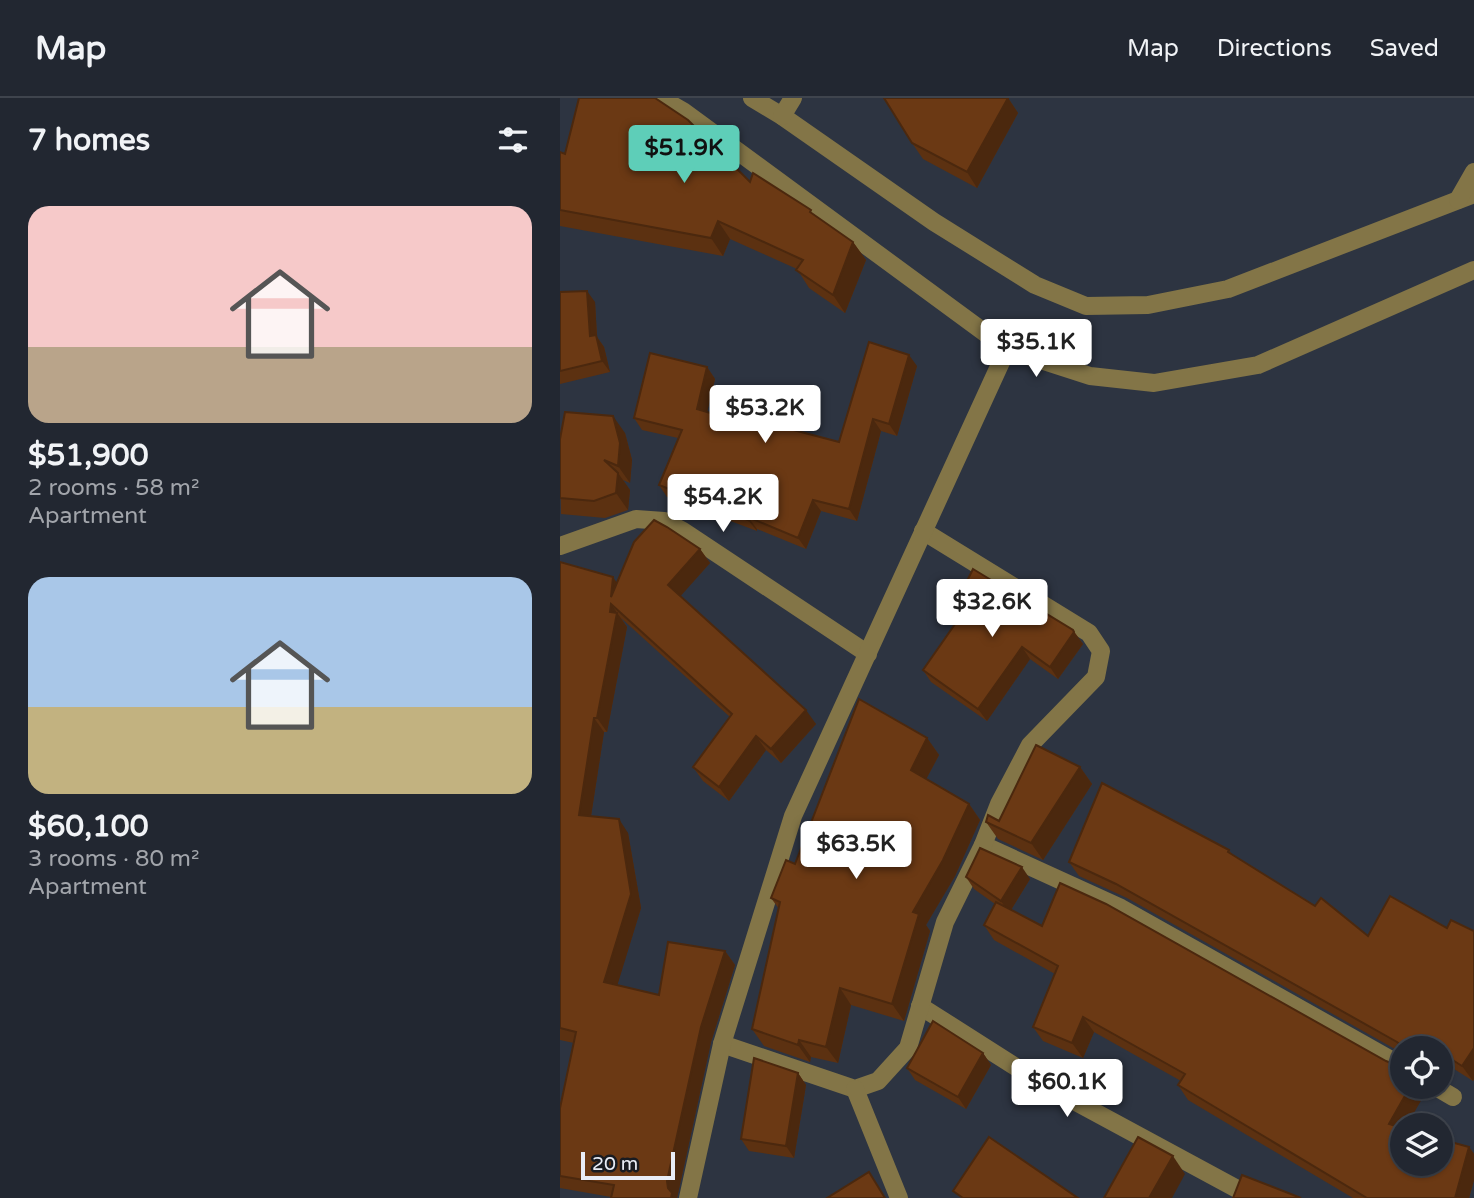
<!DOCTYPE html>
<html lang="en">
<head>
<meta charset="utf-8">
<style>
	body { margin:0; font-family:"Varela Round",sans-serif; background:#2a2f39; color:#f1f3f6; height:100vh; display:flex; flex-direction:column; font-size:26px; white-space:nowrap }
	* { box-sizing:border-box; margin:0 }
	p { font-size:23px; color:#a2a5ab }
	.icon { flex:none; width:38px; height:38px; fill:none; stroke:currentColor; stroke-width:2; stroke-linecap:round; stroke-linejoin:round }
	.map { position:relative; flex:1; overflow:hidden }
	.drawer { display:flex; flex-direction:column; background:#222731; width:560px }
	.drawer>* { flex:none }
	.controls { position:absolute; left:830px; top:938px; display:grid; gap:14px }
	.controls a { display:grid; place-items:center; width:63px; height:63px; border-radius:50%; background:#222731; box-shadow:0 2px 5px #0004,0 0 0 2px #3f444d; font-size:35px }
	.scale { position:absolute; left:21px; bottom:18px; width:94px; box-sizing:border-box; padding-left:7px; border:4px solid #e9edf6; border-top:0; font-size:19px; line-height:24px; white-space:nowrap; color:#e9edf6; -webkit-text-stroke:5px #181b21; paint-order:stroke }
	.price { position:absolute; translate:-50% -60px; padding:0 16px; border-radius:7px; background:#fff; color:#222; font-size:23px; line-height:46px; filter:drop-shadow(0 2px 4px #0008) }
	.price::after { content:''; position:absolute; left:50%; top:42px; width:21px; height:16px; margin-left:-10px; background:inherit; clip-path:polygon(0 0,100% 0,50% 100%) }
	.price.current { background:#5eceb8; color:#111 }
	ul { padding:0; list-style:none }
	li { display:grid; align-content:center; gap:14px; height:371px; padding:0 28px }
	li span { display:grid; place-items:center; height:217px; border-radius:21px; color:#555 }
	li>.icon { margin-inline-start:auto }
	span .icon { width:126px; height:126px; fill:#fffc; stroke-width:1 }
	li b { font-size:30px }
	h2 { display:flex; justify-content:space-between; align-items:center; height:84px; padding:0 28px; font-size:30px }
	header { display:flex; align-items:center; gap:42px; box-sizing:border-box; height:98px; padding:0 35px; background:#222731; border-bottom:2px solid #3f444d }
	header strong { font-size:33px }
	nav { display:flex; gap:38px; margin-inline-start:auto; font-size:24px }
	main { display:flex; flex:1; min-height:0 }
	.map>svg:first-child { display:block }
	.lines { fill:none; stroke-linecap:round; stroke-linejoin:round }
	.minor { stroke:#837547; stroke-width:18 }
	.wall { fill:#5c3111 }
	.shaded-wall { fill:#4b280e }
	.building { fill:#6b3914; stroke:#4b280e; stroke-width:2 }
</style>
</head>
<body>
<header>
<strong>Map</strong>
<nav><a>Map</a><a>Directions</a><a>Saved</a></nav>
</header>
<main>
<section class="drawer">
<h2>7 homes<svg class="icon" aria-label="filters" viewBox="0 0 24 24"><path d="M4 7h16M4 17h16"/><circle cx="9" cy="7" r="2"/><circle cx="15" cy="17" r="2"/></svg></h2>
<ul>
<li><span style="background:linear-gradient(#f6c9c9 65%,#b9a48a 0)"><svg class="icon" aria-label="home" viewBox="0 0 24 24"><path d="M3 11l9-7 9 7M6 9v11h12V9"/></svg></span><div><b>$51,900</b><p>2 rooms · 58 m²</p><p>Apartment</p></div></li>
<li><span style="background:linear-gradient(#a9c7e8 60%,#c2b280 0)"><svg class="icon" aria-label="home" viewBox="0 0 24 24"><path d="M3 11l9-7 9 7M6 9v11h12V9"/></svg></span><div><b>$60,100</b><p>3 rooms · 80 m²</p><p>Apartment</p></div></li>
</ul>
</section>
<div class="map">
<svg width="914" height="1100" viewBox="0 0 914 1100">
	<rect width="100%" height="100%" fill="#2d3441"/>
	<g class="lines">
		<g class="minor">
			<polyline points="100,0 123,13 447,251 530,278 594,285 698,267 914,172"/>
			<polyline points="192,0 222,18 374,124 475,187 526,208 588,207 668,191 914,96"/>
			<polyline points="222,18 233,0"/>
			<polyline points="898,102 914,74"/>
			<polyline points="0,448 76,421 104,423 123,433 308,556"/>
			<polyline points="423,747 561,810 842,968"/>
			<polyline points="360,908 481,985 679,1092"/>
			<polyline points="162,946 295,991 318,983 348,950 385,824 423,747 439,706 470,647 536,579 541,553 529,535 363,433"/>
			<polyline points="876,989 893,999"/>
			<polyline points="295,991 339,1100"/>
			<polyline points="128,1100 162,946 233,718 447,251"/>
		</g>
	</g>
	<g class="wall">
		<polygon points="448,0 458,15 417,90 363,61 352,45"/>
		<polygon points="0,54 5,56 190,84 254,117 293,144 306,162 285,215 249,190 237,171 170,141 163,158 0,128"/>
		<polygon points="0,194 35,204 37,239 44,249 50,274 0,286"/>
		<polygon points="357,268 337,338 321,333 297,423 261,413 246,451 197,431 197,433 107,399 99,387 118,340 82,332 74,320 147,269 155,281 147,314 205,331 279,344"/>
		<polygon points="65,335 72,362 70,385 63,382 70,392 68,412 45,420 1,416 0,341"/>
		<polygon points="140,451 150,465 120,498 256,626 221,665 206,652 169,703 143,683 133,669 170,619 61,520 67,529 47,634 44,634 31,718 68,735 81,810 57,887 99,897 165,853 175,867 151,944 117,1100 51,1100 51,1099 0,1090 0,1010 14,945 0,942 0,464 57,485"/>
		<polygon points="393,511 513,532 523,546 498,581 470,561 427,623 371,584 363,572 399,520"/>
		<polygon points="367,640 379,657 366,681 409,706 420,722 395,778 366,827 370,833 344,923 291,907 278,965 251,959 250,964 204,948 192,931 219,811 211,800 235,766"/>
		<polygon points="520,669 532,686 483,762 438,741 426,724 439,723"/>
		<polygon points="669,752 673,758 755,808 808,838 887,830 914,833 914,981 913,983 883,964 880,968 880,950 842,950 842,955 567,800 519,778 509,764"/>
		<polygon points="406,779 470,781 451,812 482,828 842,989 866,989 866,994 842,1027 842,1066 909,1049 914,1056 914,1082 909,1100 793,1100 628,1002 618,987 621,983 534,934 523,960 483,943 473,929 495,876 434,842 424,827 435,806 414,791"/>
		<polygon points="423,955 431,967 406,1011 355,982 347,970"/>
		<polygon points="238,975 246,987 234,1060 189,1053 181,1041"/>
	</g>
	<g class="shaded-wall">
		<polygon points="448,0 458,15 417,90 407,74"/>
		<polygon points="158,123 170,141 163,158 151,140"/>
		<polygon points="293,144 306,162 285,215 273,197"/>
		<polygon points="27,193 35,204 37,239 44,249 50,274 42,263 30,238"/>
		<polygon points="349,257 357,268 337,338 329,326"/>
		<polygon points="147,269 155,281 145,323 137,311"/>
		<polygon points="53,318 65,335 72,362 70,385 58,368"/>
		<polygon points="313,321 321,333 297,423 289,411"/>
		<polygon points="58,375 70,392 68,412 56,395"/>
		<polygon points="253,402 261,413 246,451 238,440"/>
		<polygon points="188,419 197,431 197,433 188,422"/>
		<polygon points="140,451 150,465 118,501 108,487"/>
		<polygon points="53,479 63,494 51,499"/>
		<polygon points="51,506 67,529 47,634 37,620"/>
		<polygon points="514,534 523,546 498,581 490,569"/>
		<polygon points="462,549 470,561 427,623 418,611"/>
		<polygon points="246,612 256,626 221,665 211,651"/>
		<polygon points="34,620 44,634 29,731 19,717"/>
		<polygon points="196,638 206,652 169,703 159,689"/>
		<polygon points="367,640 379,657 362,689 351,672"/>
		<polygon points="520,669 532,686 483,762 471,745"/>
		<polygon points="409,706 420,722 395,778 366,827 370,833 344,923 332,906 353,814"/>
		<polygon points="59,721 68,735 81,810 54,898 44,884"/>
		<polygon points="462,769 470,781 449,815 441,803"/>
		<polygon points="165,853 175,867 151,944 117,1100 111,1100 108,1090 107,1083 141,929"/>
		<polygon points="280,890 291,907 278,965 266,949"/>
		<polygon points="523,919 534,934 523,960 512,945"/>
		<polygon points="239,942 251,959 250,964 238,947"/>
		<polygon points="914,950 914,981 913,983 902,968"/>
		<polygon points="423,955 431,967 406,1011 398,999"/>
		<polygon points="238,975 246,987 234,1060 226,1048"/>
		<polygon points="850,989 866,989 866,994 847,1027 842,1027 842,1037 829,1026"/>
		<polygon points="909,1049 914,1056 914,1082 909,1100 895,1100"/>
		<polygon points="613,1058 625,1076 612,1100 589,1100"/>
	</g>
	<g class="building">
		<polygon points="19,0 95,0 128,22 190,84 193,75 248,110 251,112 250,114 293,144 273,197 236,172 243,162 158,123 151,140 0,112 0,54 5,56"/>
		<polygon points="324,0 448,0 407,74 352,45"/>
		<polygon points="27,193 30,238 36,237 42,263 0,273 0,194"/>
		<polygon points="309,244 349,257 329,326 313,321 289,411 253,402 238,440 188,419 188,422 99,387 122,332 74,320 90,255 147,269 137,311 205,331 207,325 279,344"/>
		<polygon points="5,314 53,318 60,345 58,368 44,362 58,375 56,395 34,403 0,400 0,341"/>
		<polygon points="94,422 107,429 140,451 108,487 246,612 211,651 196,638 159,689 133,669 172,616 51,506 50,514 57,515 37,620 34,620 19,717 59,721 71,796 44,884 99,897 108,844 165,853 141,929 107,1083 108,1090 112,1095 111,1100 51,1100 54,1087 0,1078 0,1010 16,934 0,930 0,464 53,479 51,499 74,444"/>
		<polygon points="413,471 513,532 514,534 490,569 462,549 418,611 363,572 402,516 393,511"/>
		<polygon points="299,601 367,640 351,672 409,706 383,762 353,814 359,816 332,906 280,890 266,949 239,942 238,947 192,931 220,804 211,800 226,762 235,766"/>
		<polygon points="476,647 520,669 471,745 426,724 428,717 439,723"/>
		<polygon points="542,685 669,752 668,754 755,808 761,800 808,838 830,798 887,830 891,822 914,833 914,950 902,968 880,954 880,950 872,949 872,950 842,950 842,948 837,944 556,786 509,764"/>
		<polygon points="420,750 462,769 441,803 406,779"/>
		<polygon points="500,785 546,806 826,963 831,965 837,963 842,959 842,989 850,989 829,1026 842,1030 842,1066 880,1066 880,1041 909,1049 895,1100 807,1100 618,987 625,976 523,919 512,945 473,929 498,868 424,827 436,804 482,828"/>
		<polygon points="373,923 423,955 398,999 347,970"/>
		<polygon points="194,960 238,975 226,1048 181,1041"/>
		<polygon points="429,1039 518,1100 403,1100 393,1093"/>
		<polygon points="578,1039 613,1058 589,1100 544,1100"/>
		<polygon points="309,1074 325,1100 267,1100"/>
		<polygon points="682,1077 741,1100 673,1100"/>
	</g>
</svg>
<div class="controls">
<a><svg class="icon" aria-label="locate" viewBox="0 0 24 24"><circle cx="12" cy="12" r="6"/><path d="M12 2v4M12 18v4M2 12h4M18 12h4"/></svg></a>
<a><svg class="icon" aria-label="layers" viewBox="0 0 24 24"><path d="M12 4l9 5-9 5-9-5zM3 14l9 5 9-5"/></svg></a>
</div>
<div class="scale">20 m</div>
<b class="price current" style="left:124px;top:87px">$51.9K</b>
<b class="price" style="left:476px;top:281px">$35.1K</b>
<b class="price" style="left:205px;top:347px">$53.2K</b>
<b class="price" style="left:163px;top:436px">$54.2K</b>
<b class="price" style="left:432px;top:541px">$32.6K</b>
<b class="price" style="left:296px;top:783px">$63.5K</b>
<b class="price" style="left:507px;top:1021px">$60.1K</b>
</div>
</main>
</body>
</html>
